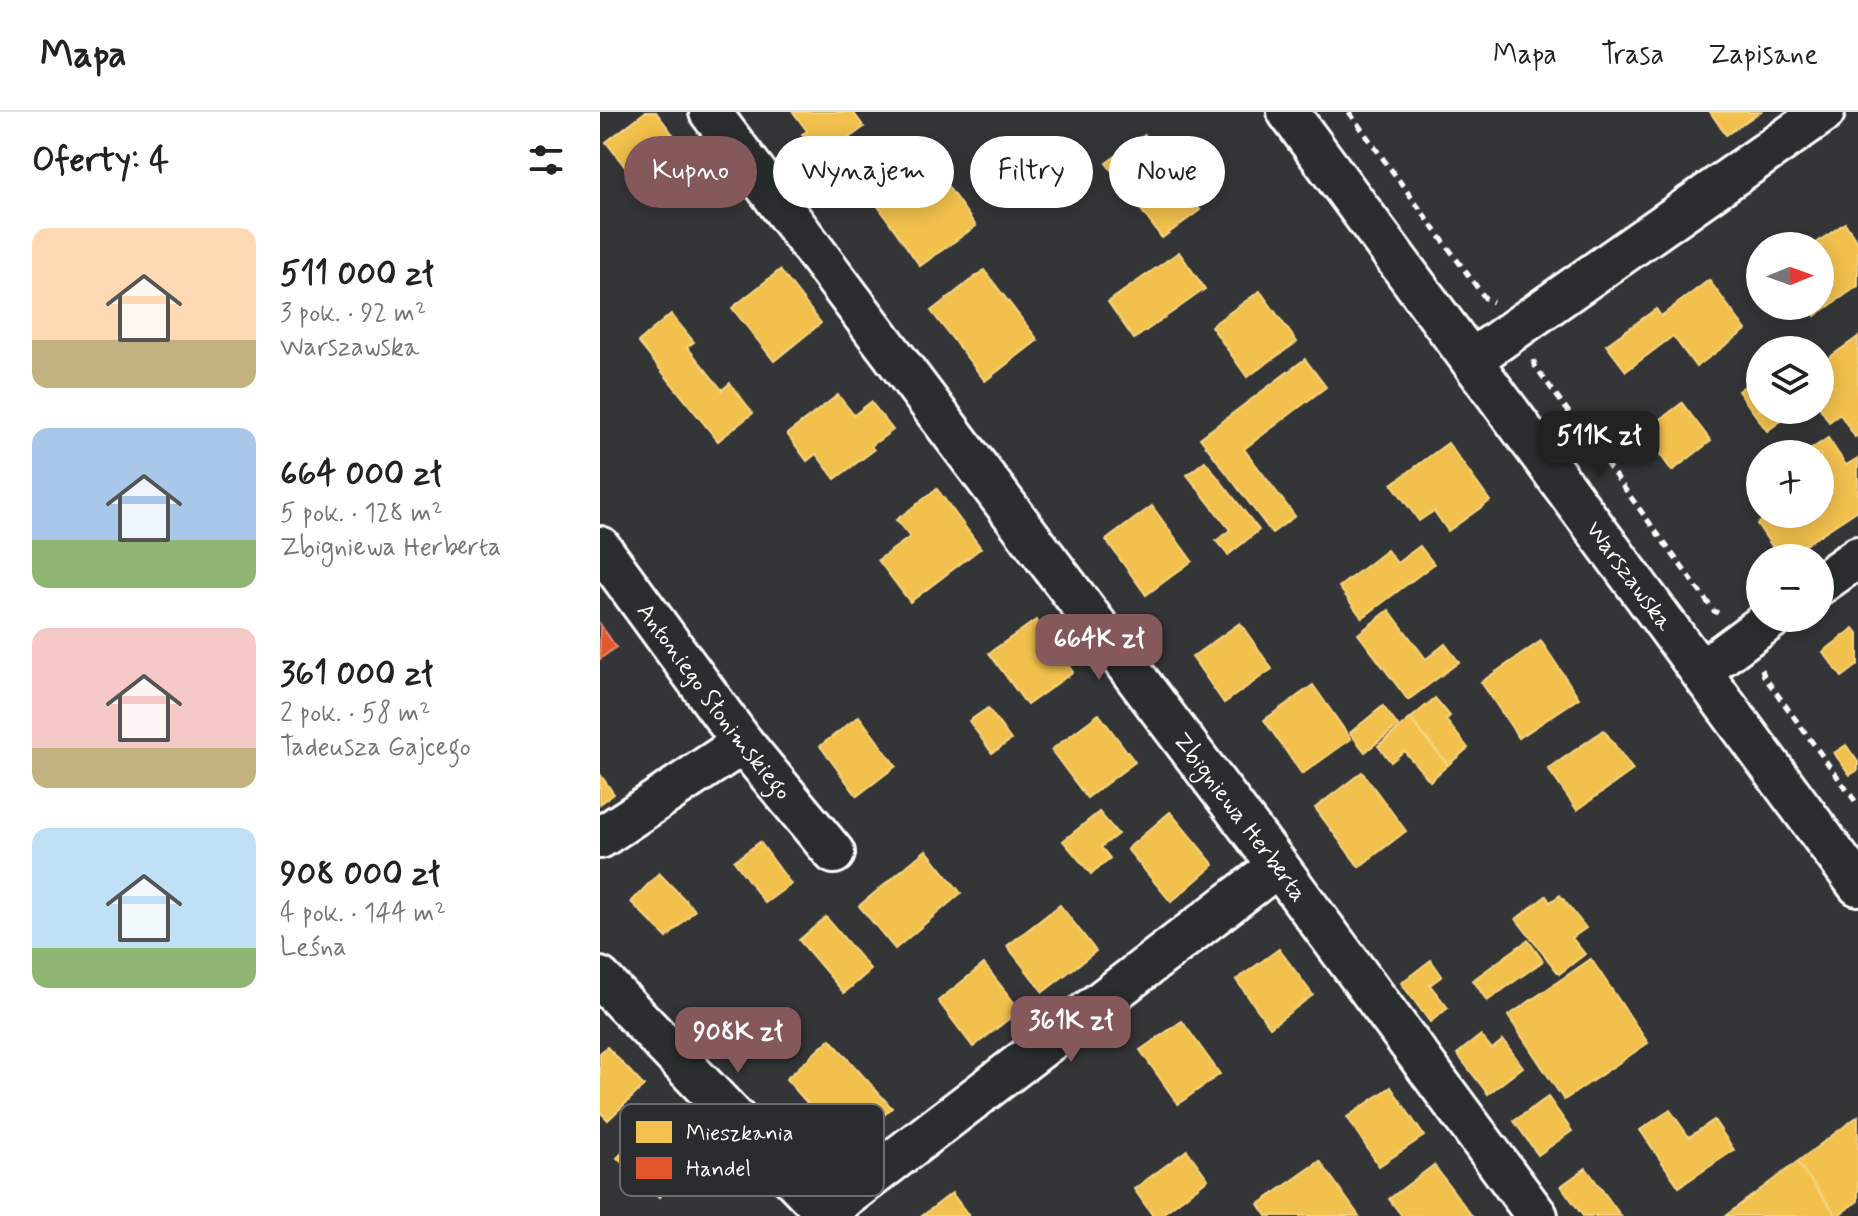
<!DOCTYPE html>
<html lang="pl">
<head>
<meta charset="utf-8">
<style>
	body { margin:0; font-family:Mynerve,sans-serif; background:#f2f2f2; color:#222; height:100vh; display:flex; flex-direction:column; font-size:30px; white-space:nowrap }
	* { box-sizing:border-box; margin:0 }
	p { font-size:26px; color:#767676 }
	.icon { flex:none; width:44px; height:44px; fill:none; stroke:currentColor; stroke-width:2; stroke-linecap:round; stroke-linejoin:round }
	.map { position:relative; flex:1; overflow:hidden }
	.panel { display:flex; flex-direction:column; background:#fff; width:600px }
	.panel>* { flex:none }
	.guide { position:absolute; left:24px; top:24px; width:760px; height:72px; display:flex; gap:16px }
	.needle { width:52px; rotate:89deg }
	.buttons { position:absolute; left:1146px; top:120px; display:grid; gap:16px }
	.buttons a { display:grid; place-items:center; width:88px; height:88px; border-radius:50%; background:#fff; box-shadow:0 4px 20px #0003; font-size:40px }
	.price { position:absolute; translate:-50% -68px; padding:0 18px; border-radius:16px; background:#85585c; color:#fff; font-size:26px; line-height:52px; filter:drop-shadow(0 2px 4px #0008) }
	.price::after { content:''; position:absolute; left:50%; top:48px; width:24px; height:18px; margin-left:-12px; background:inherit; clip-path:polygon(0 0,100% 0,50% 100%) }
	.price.selected { background:#222; color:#fff }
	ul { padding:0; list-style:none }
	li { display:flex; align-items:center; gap:24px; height:200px; padding:0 32px }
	li span { display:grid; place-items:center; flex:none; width:224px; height:160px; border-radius:16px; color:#555 }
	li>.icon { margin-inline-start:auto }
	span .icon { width:96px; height:96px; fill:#fffc; stroke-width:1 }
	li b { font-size:34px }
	h2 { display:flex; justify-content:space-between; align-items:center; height:96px; padding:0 32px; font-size:34px }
	.pill { padding:0 28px; border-radius:36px; background:#fff; box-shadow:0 4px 20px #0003; font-size:28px; line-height:72px }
	.pill.selected { background:#85585c; color:#fff }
	header { display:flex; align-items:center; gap:48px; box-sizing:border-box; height:112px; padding:0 40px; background:#fff; border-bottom:2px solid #e0e0e0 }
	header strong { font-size:38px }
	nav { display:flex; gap:44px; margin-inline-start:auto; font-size:28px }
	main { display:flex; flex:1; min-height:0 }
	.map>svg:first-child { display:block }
	.homes { fill:#f2c14e; stroke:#f6d483; stroke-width:2 }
	.shops { fill:#e4572e; stroke:#ec896d; stroke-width:2 }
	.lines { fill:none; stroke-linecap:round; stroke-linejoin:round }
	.minor-casing { stroke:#fff; stroke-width:46 }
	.path { stroke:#fff; stroke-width:5; stroke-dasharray:8 6; stroke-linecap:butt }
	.minor { stroke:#2a2d2e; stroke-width:40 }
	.labels { text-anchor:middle; stroke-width:8; stroke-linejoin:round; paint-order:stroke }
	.street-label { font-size:24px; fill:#fff; stroke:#2a2d2e }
	.key { fill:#2a2d2e; stroke:#6a6c6d; stroke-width:2 }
	.key-label { font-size:22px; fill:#fff }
</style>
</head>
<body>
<header>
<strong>Mapa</strong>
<nav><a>Mapa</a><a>Trasa</a><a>Zapisane</a></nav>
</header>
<main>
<section class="panel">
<h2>Oferty: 4<svg class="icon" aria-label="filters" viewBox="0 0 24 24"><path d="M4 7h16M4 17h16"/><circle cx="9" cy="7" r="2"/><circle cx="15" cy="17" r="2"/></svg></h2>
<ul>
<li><span style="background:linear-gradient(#ffd9b3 70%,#c2b280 0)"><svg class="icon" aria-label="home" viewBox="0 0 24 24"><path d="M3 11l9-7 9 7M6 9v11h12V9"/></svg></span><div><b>511 000 zł</b><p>3 pok. · 92 m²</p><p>Warszawska</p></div></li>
<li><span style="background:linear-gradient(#a9c7e8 70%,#8fb573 0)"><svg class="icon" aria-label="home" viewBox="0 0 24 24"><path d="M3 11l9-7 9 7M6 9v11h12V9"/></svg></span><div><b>664 000 zł</b><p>5 pok. · 128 m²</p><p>Zbigniewa Herberta</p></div></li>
<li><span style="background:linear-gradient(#f6c9c9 75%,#c2b280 0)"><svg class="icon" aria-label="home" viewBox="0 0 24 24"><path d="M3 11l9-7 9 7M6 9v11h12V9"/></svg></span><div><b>361 000 zł</b><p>2 pok. · 58 m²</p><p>Tadeusza Gajcego</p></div></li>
<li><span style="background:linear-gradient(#bfe0f5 75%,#8fb573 0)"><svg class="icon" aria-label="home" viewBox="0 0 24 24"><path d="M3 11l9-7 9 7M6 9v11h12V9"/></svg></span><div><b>908 000 zł</b><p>4 pok. · 144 m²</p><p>Leśna</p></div></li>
</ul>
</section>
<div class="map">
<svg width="1258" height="1104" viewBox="0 0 1258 1104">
	<rect width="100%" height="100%" fill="#333536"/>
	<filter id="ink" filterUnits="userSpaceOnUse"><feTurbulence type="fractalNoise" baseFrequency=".0125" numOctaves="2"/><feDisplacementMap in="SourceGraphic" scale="16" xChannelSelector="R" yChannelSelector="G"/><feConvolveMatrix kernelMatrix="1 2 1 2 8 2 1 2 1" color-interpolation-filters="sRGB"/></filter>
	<g filter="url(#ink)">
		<g class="homes">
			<polygon points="45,0 56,0 88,42 42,77 6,30"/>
			<polygon points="193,0 253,0 264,15 226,43 215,29 210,33 202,22 207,19"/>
			<polygon points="1110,0 1160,0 1126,23"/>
			<polygon points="545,23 600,98 562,126 506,51"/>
			<polygon points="329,48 376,114 320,154 273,87"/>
			<polygon points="1245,111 1258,130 1258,174 1215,204 1207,194 1220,194 1220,134 1212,134"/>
			<polygon points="579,140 605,177 534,227 508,190"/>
			<polygon points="180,158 221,211 174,249 132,196"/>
			<polygon points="384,158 438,228 385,269 331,199"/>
			<polygon points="1109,168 1146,218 1096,255 1073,224 1026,259 1006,233 1056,197 1061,204"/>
			<polygon points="660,179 697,230 647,265 611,214"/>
			<polygon points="71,202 94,230 87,235 122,278 130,271 153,301 118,329 38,230"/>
			<polygon points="1258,225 1258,323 1255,325 1240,302 1229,310 1220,296 1220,285 1229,278 1220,265 1220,252"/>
			<polygon points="705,247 726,275 644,337 695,404 672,421 600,326"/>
			<polygon points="1160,263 1160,298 1196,298 1167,319 1138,279"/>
			<polygon points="238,283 254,303 271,290 293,318 271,334 274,338 235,367 216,342 207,349 187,322"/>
			<polygon points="1082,291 1111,329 1072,359 1044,320"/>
			<polygon points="1228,326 1246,353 1258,346 1258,398 1185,446 1180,446 1157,412 1172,402 1220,402 1220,342 1204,342"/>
			<polygon points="848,331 890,389 848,419 834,399 819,409 792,372"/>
			<polygon points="605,349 659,418 628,443 616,429 630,418 587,363"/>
			<polygon points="337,377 381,436 310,490 278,448 310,425 296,408"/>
			<polygon points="552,394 592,449 546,483 506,428"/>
			<polygon points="820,434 834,452 762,506 739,475 787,438 797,451"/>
			<polygon points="789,498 826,547 845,532 859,550 808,588 758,522"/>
			<polygon points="436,508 473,560 427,593 389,541"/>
			<polygon points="640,511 672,557 624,591 592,545"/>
			<polygon points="1254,516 1258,521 1258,553 1242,565 1223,540"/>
			<polygon points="941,529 979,586 919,626 881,570"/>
			<polygon points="713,573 751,627 702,662 664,608"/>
			<polygon points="835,586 850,604 846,608 868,636 848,653 810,607"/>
			<polygon points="783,594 798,614 765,640 750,621"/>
			<polygon points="388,596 411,628 392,641 369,609"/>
			<polygon points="499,602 535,650 487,686 451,638"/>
			<polygon points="259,604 296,654 257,684 220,634"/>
			<polygon points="810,607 848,653 830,669 804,639 791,650 778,634"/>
			<polygon points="1004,618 1033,658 977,698 948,657"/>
			<polygon points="1246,633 1258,650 1258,658 1250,663 1234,641"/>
			<polygon points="762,660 806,719 759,755 715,696"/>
			<polygon points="0,662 14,682 0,692"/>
			<polygon points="499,700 518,722 501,735 510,746 491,762 463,729"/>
			<polygon points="570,700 614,753 571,790 527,737"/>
			<polygon points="160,730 191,772 165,791 134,749"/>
			<polygon points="326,738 361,781 295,837 259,794"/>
			<polygon points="59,761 95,798 67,826 31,790"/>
			<polygon points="960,783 986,816 972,826 985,842 959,862 916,807 946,784 950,790"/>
			<polygon points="460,793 496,839 443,880 407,834"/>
			<polygon points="226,805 271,858 244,881 199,828"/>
			<polygon points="928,828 943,849 887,889 873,868"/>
			<polygon points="679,837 713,883 670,915 636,868"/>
			<polygon points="991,847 1048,931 964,988 908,904"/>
			<polygon points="831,848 842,864 830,873 848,896 830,910 801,871"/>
			<polygon points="384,852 420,898 373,935 338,889"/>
			<polygon points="582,909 620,962 578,992 540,938"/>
			<polygon points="881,923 892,937 903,928 923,955 888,982 857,942"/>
			<polygon points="230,927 292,996 247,1036 186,967"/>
			<polygon points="7,935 44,974 8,1008 0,1000 0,941"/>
			<polygon points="791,975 824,1024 779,1054 747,1005"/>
			<polygon points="948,985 972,1019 938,1043 914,1009"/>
			<polygon points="1070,998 1089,1025 1114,1008 1134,1038 1079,1075 1040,1018"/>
			<polygon points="60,1001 101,1040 59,1085 17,1046"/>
			<polygon points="1258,1004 1258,1089 1237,1104 1197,1050"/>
			<polygon points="587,1038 608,1067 560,1104 553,1104 534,1077"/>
			<polygon points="720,1049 759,1104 667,1104 659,1092"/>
			<polygon points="1197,1050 1237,1104 1125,1104"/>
			<polygon points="834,1053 872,1104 802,1104 789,1087"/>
			<polygon points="986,1056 1021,1104 983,1104 961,1074"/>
			<polygon points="352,1081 369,1104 322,1104"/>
		</g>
		<polygon class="shops" points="0,512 16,535 0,547"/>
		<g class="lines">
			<g class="minor-casing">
				<g id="minor">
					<path id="s1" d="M110 0 678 754 937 1104"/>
					<path id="s2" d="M688 0 1258 773"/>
					<polyline points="871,248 1224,0"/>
					<path id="s3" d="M0 435 143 631 234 741"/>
					<polyline points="1220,472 1258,445"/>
					<polyline points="1101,559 1172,506"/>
					<polyline points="0,726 143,631"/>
					<polyline points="0,866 229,1104"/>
					<polyline points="226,1100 678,754"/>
				</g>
			</g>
			<g class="path">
				<polyline points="749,0 885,186 893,190"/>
				<polyline points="934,248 935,254 1114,499 1118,501"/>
				<polyline points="1162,557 1164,564 1258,693"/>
			</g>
			<use href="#minor" class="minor"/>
		</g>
	</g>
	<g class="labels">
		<g class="street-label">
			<text dy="8" stroke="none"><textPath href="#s2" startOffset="576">Warszawska</textPath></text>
			<text dy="8" stroke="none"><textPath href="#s3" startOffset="192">Antoniego Słonimskiego</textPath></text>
			<text dy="8" stroke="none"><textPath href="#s1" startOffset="882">Zbigniewa Herberta</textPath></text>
		</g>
	</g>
	<rect x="20" y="992" width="264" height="92" rx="12" class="key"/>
	<rect x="36" y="1009" width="36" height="22" fill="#f2c14e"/>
	<rect x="36" y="1045" width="36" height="22" fill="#e4572e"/>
	<g class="key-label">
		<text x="86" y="1028">Mieszkania</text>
		<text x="86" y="1064">Handel</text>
	</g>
</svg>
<div class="buttons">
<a><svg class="needle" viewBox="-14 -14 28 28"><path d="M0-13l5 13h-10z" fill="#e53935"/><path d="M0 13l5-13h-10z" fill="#767676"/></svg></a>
<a><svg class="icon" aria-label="layers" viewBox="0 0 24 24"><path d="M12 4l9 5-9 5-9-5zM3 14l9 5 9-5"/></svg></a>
<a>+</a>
<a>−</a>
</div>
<b class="price selected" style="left:999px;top:367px">511K zł</b>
<b class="price" style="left:499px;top:570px">664K zł</b>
<b class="price" style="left:471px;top:952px">361K zł</b>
<b class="price" style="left:138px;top:963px">908K zł</b>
<div class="guide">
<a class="pill selected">Kupno</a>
<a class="pill">Wynajem</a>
<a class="pill">Filtry</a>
<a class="pill">Nowe</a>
</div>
</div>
</main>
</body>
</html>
